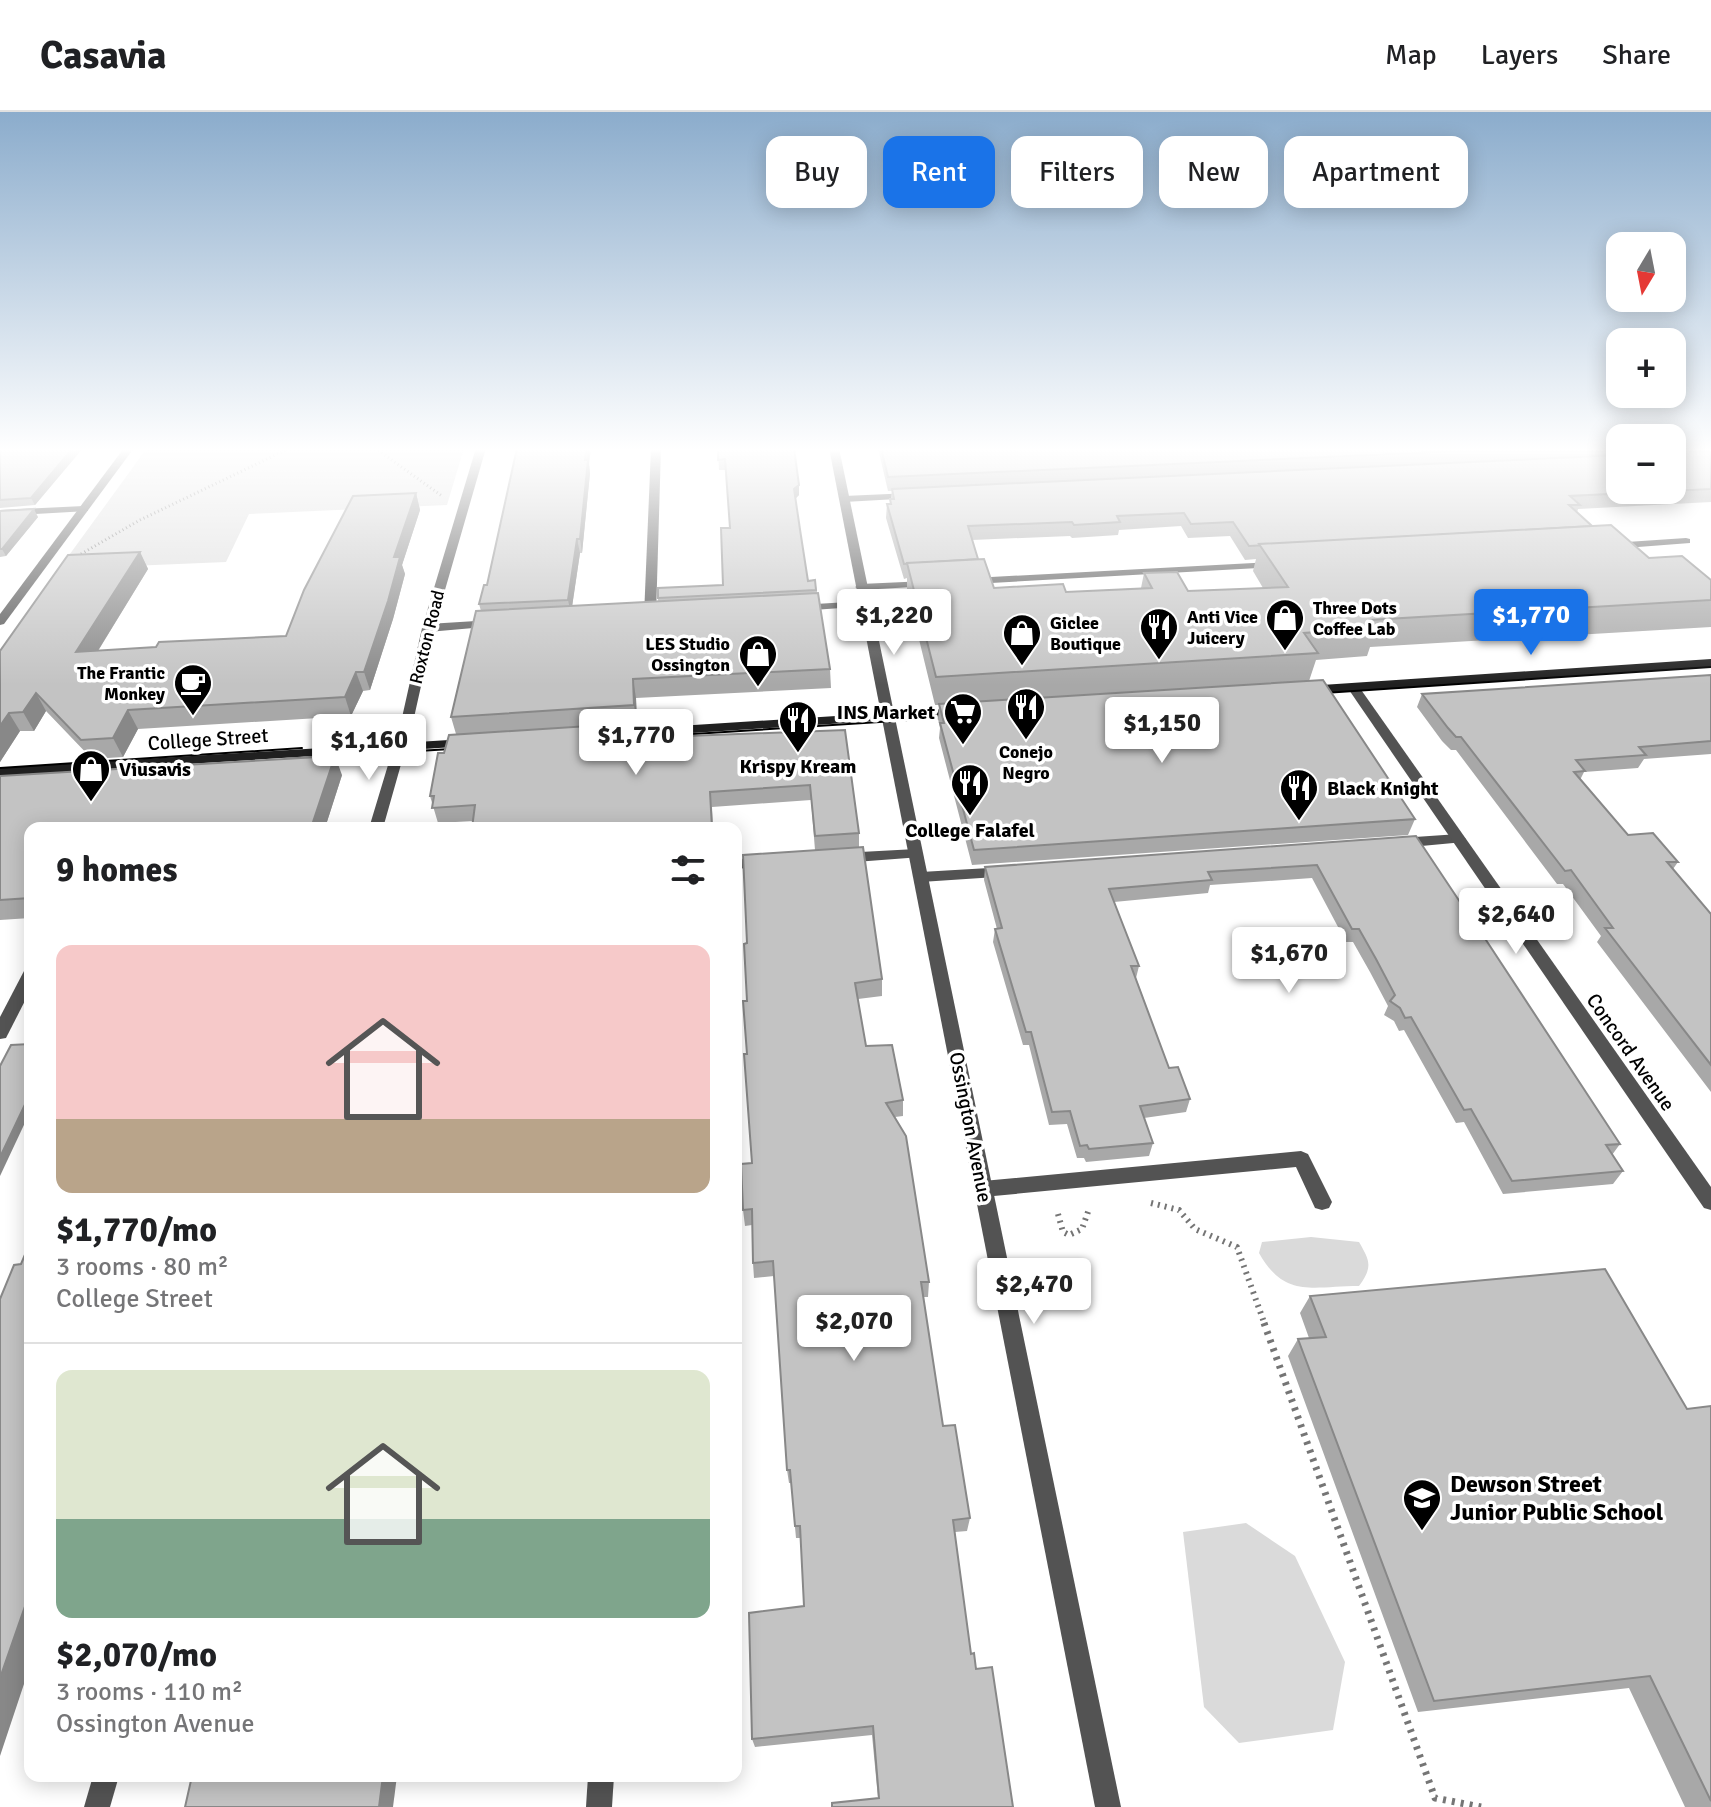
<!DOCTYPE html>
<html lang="en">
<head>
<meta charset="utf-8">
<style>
	body { margin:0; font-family:Signika,sans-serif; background:#f6f6f6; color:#202124; height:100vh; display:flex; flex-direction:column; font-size:30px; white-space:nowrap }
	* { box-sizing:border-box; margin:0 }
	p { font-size:26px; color:#757577 }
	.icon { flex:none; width:44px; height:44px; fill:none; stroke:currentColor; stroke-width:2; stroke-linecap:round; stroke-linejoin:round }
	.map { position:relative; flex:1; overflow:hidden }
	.sheet { position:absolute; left:24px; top:710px; width:718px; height:960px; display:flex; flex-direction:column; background:#fff; border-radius:16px; box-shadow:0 4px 20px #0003 }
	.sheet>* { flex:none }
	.guide { position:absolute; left:766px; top:24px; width:760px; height:72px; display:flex; gap:16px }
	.needle { width:52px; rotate:190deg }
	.controls { position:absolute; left:1606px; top:120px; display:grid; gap:16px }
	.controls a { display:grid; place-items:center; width:80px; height:80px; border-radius:16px; background:#fff; box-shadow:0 4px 20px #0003; font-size:40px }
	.price { position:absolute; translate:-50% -68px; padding:0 18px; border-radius:8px; background:#fff; color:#222; font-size:26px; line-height:52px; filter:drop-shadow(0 2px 4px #0008) }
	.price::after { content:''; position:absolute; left:50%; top:48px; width:24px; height:18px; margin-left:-12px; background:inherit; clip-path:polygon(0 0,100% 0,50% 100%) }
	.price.active { background:#1a73e8; color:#fff }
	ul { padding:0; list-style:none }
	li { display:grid; align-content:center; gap:16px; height:424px; padding:0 32px }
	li+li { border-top:2px solid #e0e0e0 }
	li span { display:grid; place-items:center; height:248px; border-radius:16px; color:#555 }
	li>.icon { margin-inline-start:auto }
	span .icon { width:144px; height:144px; fill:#fffc; stroke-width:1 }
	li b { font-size:34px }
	h2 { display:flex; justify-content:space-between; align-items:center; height:96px; padding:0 32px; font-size:34px }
	.tag { padding:0 28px; border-radius:16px; background:#fff; box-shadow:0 4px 20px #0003; font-size:28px; line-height:72px }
	.tag.active { background:#1a73e8; color:#fff }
	header { display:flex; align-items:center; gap:48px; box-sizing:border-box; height:112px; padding:0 40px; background:#fff; border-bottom:2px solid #e0e0e0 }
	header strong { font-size:38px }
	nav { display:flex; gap:44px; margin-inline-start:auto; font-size:28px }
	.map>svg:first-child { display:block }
	.green { fill:#dadada }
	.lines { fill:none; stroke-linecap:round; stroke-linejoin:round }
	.path-far2 { stroke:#757575; stroke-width:3; stroke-dasharray:1 3; stroke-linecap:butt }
	.path-far1 { stroke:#757575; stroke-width:6; stroke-dasharray:2 5; stroke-linecap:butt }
	.path { stroke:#757575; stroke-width:7; stroke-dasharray:3 6; stroke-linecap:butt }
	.service { fill:#535353; fill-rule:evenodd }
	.minor { fill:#535353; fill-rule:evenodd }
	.tertiary { fill:#535353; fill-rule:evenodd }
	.secondary { fill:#202020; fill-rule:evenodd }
	.tram { stroke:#000; stroke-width:2 }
	.wall { fill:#a8a8a8; fill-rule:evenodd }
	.shaded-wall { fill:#888 }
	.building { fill:#c3c3c3; stroke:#888; stroke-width:2 }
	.labels { text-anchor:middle; stroke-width:7; stroke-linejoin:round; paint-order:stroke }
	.far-poi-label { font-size:18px; font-weight:bold; fill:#000; stroke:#fff; text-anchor:start }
	.far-street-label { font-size:18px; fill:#000; stroke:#fff }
	.poi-label { font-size:20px; font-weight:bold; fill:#000; stroke:#fff }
	.street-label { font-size:20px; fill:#000; stroke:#fff }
	.near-poi-label { font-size:24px; font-weight:bold; fill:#000; stroke:#fff; text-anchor:start }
</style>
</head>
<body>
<header>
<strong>Casavia</strong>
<nav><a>Map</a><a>Layers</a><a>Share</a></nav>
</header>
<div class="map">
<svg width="1711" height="1695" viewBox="0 0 1711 1695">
	<rect width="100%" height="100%" fill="#fff"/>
	<g class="green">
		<polygon points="147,336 464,336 447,393 249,402 226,450 59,457"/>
		<path d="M1311 1125 1359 1130C1370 1149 1373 1155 1359 1174 1312 1174 1285 1187 1259 1141L1262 1130Z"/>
		<polygon points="1246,1411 1295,1444 1345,1550 1333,1618 1239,1631 1204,1595 1183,1420"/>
	</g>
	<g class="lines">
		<g class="path-far2">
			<polyline points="375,336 442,384"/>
			<polyline points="81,442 140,408 290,336"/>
		</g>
		<g class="path-far1">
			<polyline points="1151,1091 1179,1098 1195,1117 1237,1135 1265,1213"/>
			<polyline points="1058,1102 1063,1120 1069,1123 1082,1117 1089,1097"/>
		</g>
		<polyline class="path" points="1264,1211 1435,1686 1481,1695"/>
		<g class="service">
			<polygon points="651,336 661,336 656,504 650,507 644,504"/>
			<polygon points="84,394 88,395 88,399 0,404 0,398"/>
			<polygon points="1686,426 1690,427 1690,431 1612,437 1607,434 1612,431"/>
			<polygon points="1273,450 1277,451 1277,455 973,472 967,469 973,466"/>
			<polygon points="926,469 930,470 930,474 861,478 855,475 861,472"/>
			<polygon points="865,489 869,490 869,494 799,499 793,496 799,493"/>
			<polygon points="492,508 498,512 496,514 428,520 422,516 428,512"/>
			<polygon points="1459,722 1466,727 1464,730 1400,736 1393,731 1400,726"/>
			<polygon points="916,737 921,739 923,742 921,745 842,751 835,746 842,741"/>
			<polygon points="763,746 768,748 770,751 768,754 736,757 736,747"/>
			<polygon points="1006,755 1011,756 1013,760 1011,764 921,770 914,765 921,760"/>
			<polygon points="30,857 30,879 6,926 0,927 0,905 24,859"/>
			<polygon points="1301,1039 1308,1042 1332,1090 1329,1096 1322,1098 1315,1096 1296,1055 983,1085 976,1083 974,1077 976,1071 983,1069"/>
			<polygon points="588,1664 614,1664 612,1695 586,1695"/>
		</g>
		<g class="minor">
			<polygon points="124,336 134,336 4,512 0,513 0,502"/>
			<polygon points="476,336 486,336 434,516 413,610 383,716 369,716 401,610 422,516"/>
			<polygon points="911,381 916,384 915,386 844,390 839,387 844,384"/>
			<polygon points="1353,571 1357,572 1711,1075 1711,1098 1704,1096 1347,575"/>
			<polygon points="93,1664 119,1664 110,1695 84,1695"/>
		</g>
		<polygon class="tertiary" points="829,336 839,336 1121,1695 1095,1695"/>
		<g class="secondary">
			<polygon points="1711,547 1711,555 1307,582 1301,578 1307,574"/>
			<polygon points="961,596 966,597 966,603 616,626 609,622 616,618"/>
			<polygon points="465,627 472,631 470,634 0,664 0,656"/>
		</g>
		<g class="tram">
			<polyline points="1309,582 1711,555"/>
			<polyline points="615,627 958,605"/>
			<polyline points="287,647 467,636"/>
			<polyline points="0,656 302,636"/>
		</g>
	</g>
	<g class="wall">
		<polygon points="0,336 83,336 35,393 0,396"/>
		<polygon points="718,336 799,373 799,383 795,387 808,469 815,468 830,557 831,576 636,586 637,612 635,613 638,626 845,618 859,721 859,736 882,867 882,884 858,887 866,934 903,988 903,1004 895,1005 929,1170 928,1185 923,1185 943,1314 970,1406 967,1419 955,1420 971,1542 976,1557 992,1555 878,1686 872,1623 755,1635 752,1627 804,1494 801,1426 796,1426 791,1371 789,1371 787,1358 774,1164 754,1166 753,1151 752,1113 745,1114 743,1098 752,1051 747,942 747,831 815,738 811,688 712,695 713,716 472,716 473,709 438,711 430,684 444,641 456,622 451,605 481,499 479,492 487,473 589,352 590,361 582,441 580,441 572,494 658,490 658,486 723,473 730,416 726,358 719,358"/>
		<path d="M878 336H1620V378L1672 336H1711V390L1578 397 1577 401 1592 414 1649 446 1711 468V515L1370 535 1367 544 1316 548 1309 569 1415 707 1408 723 972 753 939 626 940 616 938 607 939 593H935L907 478V466L904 467 886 406 887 392H890L892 379H888ZM1181 414 1188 426 1230 424 1245 448 1256 447 1253 459 1263 476 1188 479 1144 461 1141 476 1066 480 994 476 978 447 972 428 1070 424 1072 426 1118 423 1119 418Z"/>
		<polygon points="416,381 420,398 402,453 405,462 393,507 370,578 363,579 351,604 138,617 123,645 92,647 46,599 34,619 20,619 0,650 0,539 140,440 148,457 98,539 156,535 286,524"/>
		<polygon points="0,399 38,405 6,444 0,445"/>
		<polygon points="1711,563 1711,642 1644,647 1638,656 1584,660 1580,668 1628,723 1678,750 1673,757 1711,802 1711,980 1597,830 1601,824 1563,772 1557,772 1456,638 1451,638 1442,629 1417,595 1422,582"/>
		<polygon points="342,663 325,716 30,716 30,806 0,808 0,664"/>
		<polygon points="1416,724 1468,802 1488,822 1485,827 1620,1032 1612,1043 1623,1059 1613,1072 1503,1082 1464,1010 1456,1011 1404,918 1399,919 1394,909 1384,903 1388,894 1370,860 1353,830 1346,830 1312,766 1210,773 1208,781 1114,790 1139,854 1136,866 1169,956 1190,987 1186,1000 1144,1006 1153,1031 1149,1044 1086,1050 1084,1046 1077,1046 1067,1012 1049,1013 1029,933 1023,933 993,830 995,817 997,817 984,768 985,755"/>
		<polygon points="1310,1184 1687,1297 1711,1294 1711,1695 1685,1695 1629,1576 1418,1600 1288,1244 1298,1227 1309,1226 1300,1201"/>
	</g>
	<g class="shaded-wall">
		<polygon points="73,336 83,336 35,393 31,386"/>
		<polygon points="587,336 591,336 589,352 590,361 582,441 580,427"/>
		<polygon points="799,373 799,383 794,388 794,377"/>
		<polygon points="416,381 420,398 402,453 405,462 393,507 370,578 364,560 394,445"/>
		<polygon points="34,397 38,405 6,444 2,437"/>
		<polygon points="577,427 580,441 571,502 568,488"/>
		<polygon points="140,440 148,457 86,558 76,540"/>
		<polygon points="356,560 363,579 351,604 345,585"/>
		<polygon points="633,567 636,586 637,612 634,593"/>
		<polygon points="36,581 46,599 34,619 23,600"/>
		<polygon points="128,598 138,617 123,645 113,626"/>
		<polygon points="9,601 20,619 0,650 0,614"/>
		<polygon points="335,644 342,663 325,716 311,716"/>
		<polygon points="30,982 30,1000 0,1064 0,1045"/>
		<polygon points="30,1480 30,1554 0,1644 0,1566"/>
		<polygon points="383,1664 397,1664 393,1695 379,1695"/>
	</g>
	<g class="building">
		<polygon points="0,336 73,336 31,386 0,388"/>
		<polygon points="517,336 587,336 585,348 588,348 580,427 577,427 568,488 479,492 484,473 487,473"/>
		<polygon points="718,336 794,336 799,373 794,377 801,424 808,469 815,468 816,478 658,486 658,476 723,473 721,416 730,416 725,347 718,348"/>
		<polygon points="881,336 1525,336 888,365"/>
		<polygon points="1672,336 1677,336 1676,339 1711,339 1711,377 1570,384 1580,393 1569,393 1592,414 1249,434 1233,410 1191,412 1184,401 1117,404 1120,410 1074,413 1072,410 968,414 978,447 904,452 887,392 891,392 890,387 894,387 892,377 1620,343 1620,378 1672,378"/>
		<polygon points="416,381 394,445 400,445 388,489 364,560 356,560 345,585 128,598 113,626 81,628 36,581 23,600 9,601 0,614 0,539 68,443 140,440 76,540 156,535 159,530 286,524 304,478 353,384"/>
		<polygon points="34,397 2,437 0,437 0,399"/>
		<polygon points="1611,413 1649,446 1682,444 1711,468 1711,488 1370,508 1377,516 1304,521 1318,541 936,565 907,451 984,447 994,476 1063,472 1066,480 1152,476 1144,461 1177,460 1188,479 1288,475 1259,432"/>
		<polygon points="818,481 830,557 633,567 634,593 451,605 476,499"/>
		<polygon points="1711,563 1711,629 1639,635 1646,643 1576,648 1585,659 1574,660 1628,723 1653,721 1678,750 1667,750 1711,802 1711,953 1605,816 1613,816 1571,758 1565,759 1461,625 1456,625 1448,616 1422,582"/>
		<polygon points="1323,568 1415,707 974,738 940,611 944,611 939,592"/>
		<polygon points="635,611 636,626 845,618 859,721 815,724 810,673 710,680 712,716 472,716 475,693 432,696 434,684 430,684 438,641 444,641 449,623"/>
		<polygon points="335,644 311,716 30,716 30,786 0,788 0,664"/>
		<polygon points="1416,724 1468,802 1477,805 1488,822 1484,825 1620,1032 1606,1033 1623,1059 1512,1069 1471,997 1464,998 1411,905 1405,906 1400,896 1390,889 1395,883 1376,847 1359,817 1352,817 1317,753 1208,760 1212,768 1109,777 1139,854 1131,854 1169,956 1178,955 1190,987 1140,994 1153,1031 1089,1037 1087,1033 1080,1034 1070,999 1052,1000 1031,920 1026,920 995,817 1002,816 985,755"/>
		<polygon points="863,735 882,867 855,871 866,934 892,933 903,988 886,991 906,1024 929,1170 921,1170 943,1314 955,1313 970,1406 953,1408 971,1542 974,1541 976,1557 992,1555 1013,1695 832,1695 832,1691 879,1686 873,1614 752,1627 749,1501 804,1494 800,1414 795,1414 790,1358 787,1358 773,1149 753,1151 752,1097 743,1098 741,1052 752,1051 744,942 747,942 743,889 747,889 744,832 747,831 743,743"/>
		<polygon points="30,932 30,982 0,1045 0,954 11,933"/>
		<polygon points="30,1131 30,1480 0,1566 0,1187 14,1153 21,1152"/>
		<polygon points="1605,1157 1687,1297 1711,1294 1711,1689 1650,1564 1434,1589 1298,1227 1326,1225 1310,1184"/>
		<polygon points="192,1664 383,1664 379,1695 185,1695"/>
	</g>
	<linearGradient id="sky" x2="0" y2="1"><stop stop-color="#8baccc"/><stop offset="0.59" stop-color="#fff"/><stop offset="1" stop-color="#fff" stop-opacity="0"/></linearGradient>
	<rect width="1711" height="573" fill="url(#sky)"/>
	<defs>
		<g id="shop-pin" transform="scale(2)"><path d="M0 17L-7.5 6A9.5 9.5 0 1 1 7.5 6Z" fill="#000" stroke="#fff"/><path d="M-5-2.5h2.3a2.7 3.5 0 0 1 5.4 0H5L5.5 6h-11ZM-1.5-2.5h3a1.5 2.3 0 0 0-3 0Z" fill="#fff"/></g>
		<g id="restaurant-pin" transform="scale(2)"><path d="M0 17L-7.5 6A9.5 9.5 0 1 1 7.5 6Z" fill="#000" stroke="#fff"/><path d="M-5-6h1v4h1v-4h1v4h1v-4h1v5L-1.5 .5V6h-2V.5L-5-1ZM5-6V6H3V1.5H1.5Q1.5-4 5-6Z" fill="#fff"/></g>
		<g id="cafe-pin" transform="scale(2)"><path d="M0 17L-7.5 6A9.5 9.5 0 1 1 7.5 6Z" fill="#000" stroke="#fff"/><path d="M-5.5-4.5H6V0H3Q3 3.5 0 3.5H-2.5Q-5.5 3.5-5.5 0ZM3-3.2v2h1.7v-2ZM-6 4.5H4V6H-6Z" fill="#fff"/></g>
		<g id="supermarket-pin" transform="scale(2)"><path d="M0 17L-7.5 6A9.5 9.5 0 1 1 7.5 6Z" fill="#000" stroke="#fff"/><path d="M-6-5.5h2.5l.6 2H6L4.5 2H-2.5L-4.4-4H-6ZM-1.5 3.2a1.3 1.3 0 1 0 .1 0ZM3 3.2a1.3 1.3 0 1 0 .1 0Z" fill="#fff"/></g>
		<g id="school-pin" transform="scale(2)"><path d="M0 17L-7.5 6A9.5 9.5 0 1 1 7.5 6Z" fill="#000" stroke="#fff"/><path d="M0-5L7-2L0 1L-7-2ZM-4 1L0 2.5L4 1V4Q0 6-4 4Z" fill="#fff"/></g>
	</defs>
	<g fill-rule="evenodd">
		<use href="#shop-pin" x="1285" y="506"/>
		<use href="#restaurant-pin" x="1159" y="515"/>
		<use href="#shop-pin" x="1022" y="521"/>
		<use href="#shop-pin" x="758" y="542"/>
		<use href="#cafe-pin" x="193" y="571"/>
		<use href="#restaurant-pin" x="1026" y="595"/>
		<use href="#supermarket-pin" x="963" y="600"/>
		<use href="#restaurant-pin" x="798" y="608"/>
		<use href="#shop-pin" x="91" y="657"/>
		<use href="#restaurant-pin" x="970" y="671"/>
		<use href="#restaurant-pin" x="1299" y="676"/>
		<use href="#school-pin" x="1422" y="1386"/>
	</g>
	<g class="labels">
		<g class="far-poi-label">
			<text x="1313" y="502">Three Dots<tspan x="1313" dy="21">Coffee Lab</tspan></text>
			<text x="1187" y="511">Anti Vice<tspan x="1187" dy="21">Juicery</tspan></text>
			<text x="1050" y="517">Giclee<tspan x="1050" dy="21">Boutique</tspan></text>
			<text x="730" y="538" text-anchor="end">LES Studio<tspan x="730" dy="21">Ossington</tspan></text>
			<text x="165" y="567" text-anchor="end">The Frantic<tspan x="165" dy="21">Monkey</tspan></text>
			<text x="1026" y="646" text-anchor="middle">Conejo<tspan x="1026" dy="21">Negro</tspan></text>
		</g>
		<g class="far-street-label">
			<text transform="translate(427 525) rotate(-76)" y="6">Roxton Road</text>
		</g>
		<g class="poi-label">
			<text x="935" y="607" text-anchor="end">INS Market</text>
			<text x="798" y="661">Krispy Kream</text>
			<text x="119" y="664" text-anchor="start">Viusavis</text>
			<text x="1327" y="683" text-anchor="start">Black Knight</text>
			<text x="970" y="725">College Falafel</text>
		</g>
		<g class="street-label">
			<text transform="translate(208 627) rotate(-4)" y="7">College Street</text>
			<text transform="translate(1631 940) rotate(55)" y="7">Concord Avenue</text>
			<text transform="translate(971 1015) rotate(79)" y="7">Ossington Avenue</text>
		</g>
		<g class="near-poi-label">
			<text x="1450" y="1380">Dewson Street<tspan x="1450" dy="28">Junior Public School</tspan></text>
		</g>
	</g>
</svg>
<div class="controls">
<a><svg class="needle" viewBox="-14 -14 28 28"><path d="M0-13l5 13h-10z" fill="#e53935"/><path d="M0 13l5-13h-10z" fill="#757577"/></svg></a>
<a>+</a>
<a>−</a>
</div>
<b class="price" style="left:894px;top:545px">$1,220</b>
<b class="price active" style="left:1531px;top:545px">$1,770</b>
<b class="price" style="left:1162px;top:653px">$1,150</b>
<b class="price" style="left:636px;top:665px">$1,770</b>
<b class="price" style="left:369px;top:670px">$1,160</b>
<b class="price" style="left:1516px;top:844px">$2,640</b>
<b class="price" style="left:1289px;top:883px">$1,670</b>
<b class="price" style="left:1034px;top:1214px">$2,470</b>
<b class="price" style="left:854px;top:1251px">$2,070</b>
<div class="guide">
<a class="tag">Buy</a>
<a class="tag active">Rent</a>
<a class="tag">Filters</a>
<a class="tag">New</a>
<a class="tag">Apartment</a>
</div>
<section class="sheet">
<h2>9 homes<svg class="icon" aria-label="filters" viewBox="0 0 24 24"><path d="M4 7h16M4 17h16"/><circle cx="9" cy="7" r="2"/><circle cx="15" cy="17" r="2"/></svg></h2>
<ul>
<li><span style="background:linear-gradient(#f6c9c9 70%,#b9a48a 0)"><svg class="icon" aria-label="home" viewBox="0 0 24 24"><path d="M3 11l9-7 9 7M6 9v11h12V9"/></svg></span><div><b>$1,770/mo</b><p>3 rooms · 80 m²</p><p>College Street</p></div></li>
<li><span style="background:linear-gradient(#dfe7d0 60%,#7fa58c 0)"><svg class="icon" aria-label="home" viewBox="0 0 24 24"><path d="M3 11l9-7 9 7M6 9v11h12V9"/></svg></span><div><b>$2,070/mo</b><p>3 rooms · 110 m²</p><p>Ossington Avenue</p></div></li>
</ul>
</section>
</div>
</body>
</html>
